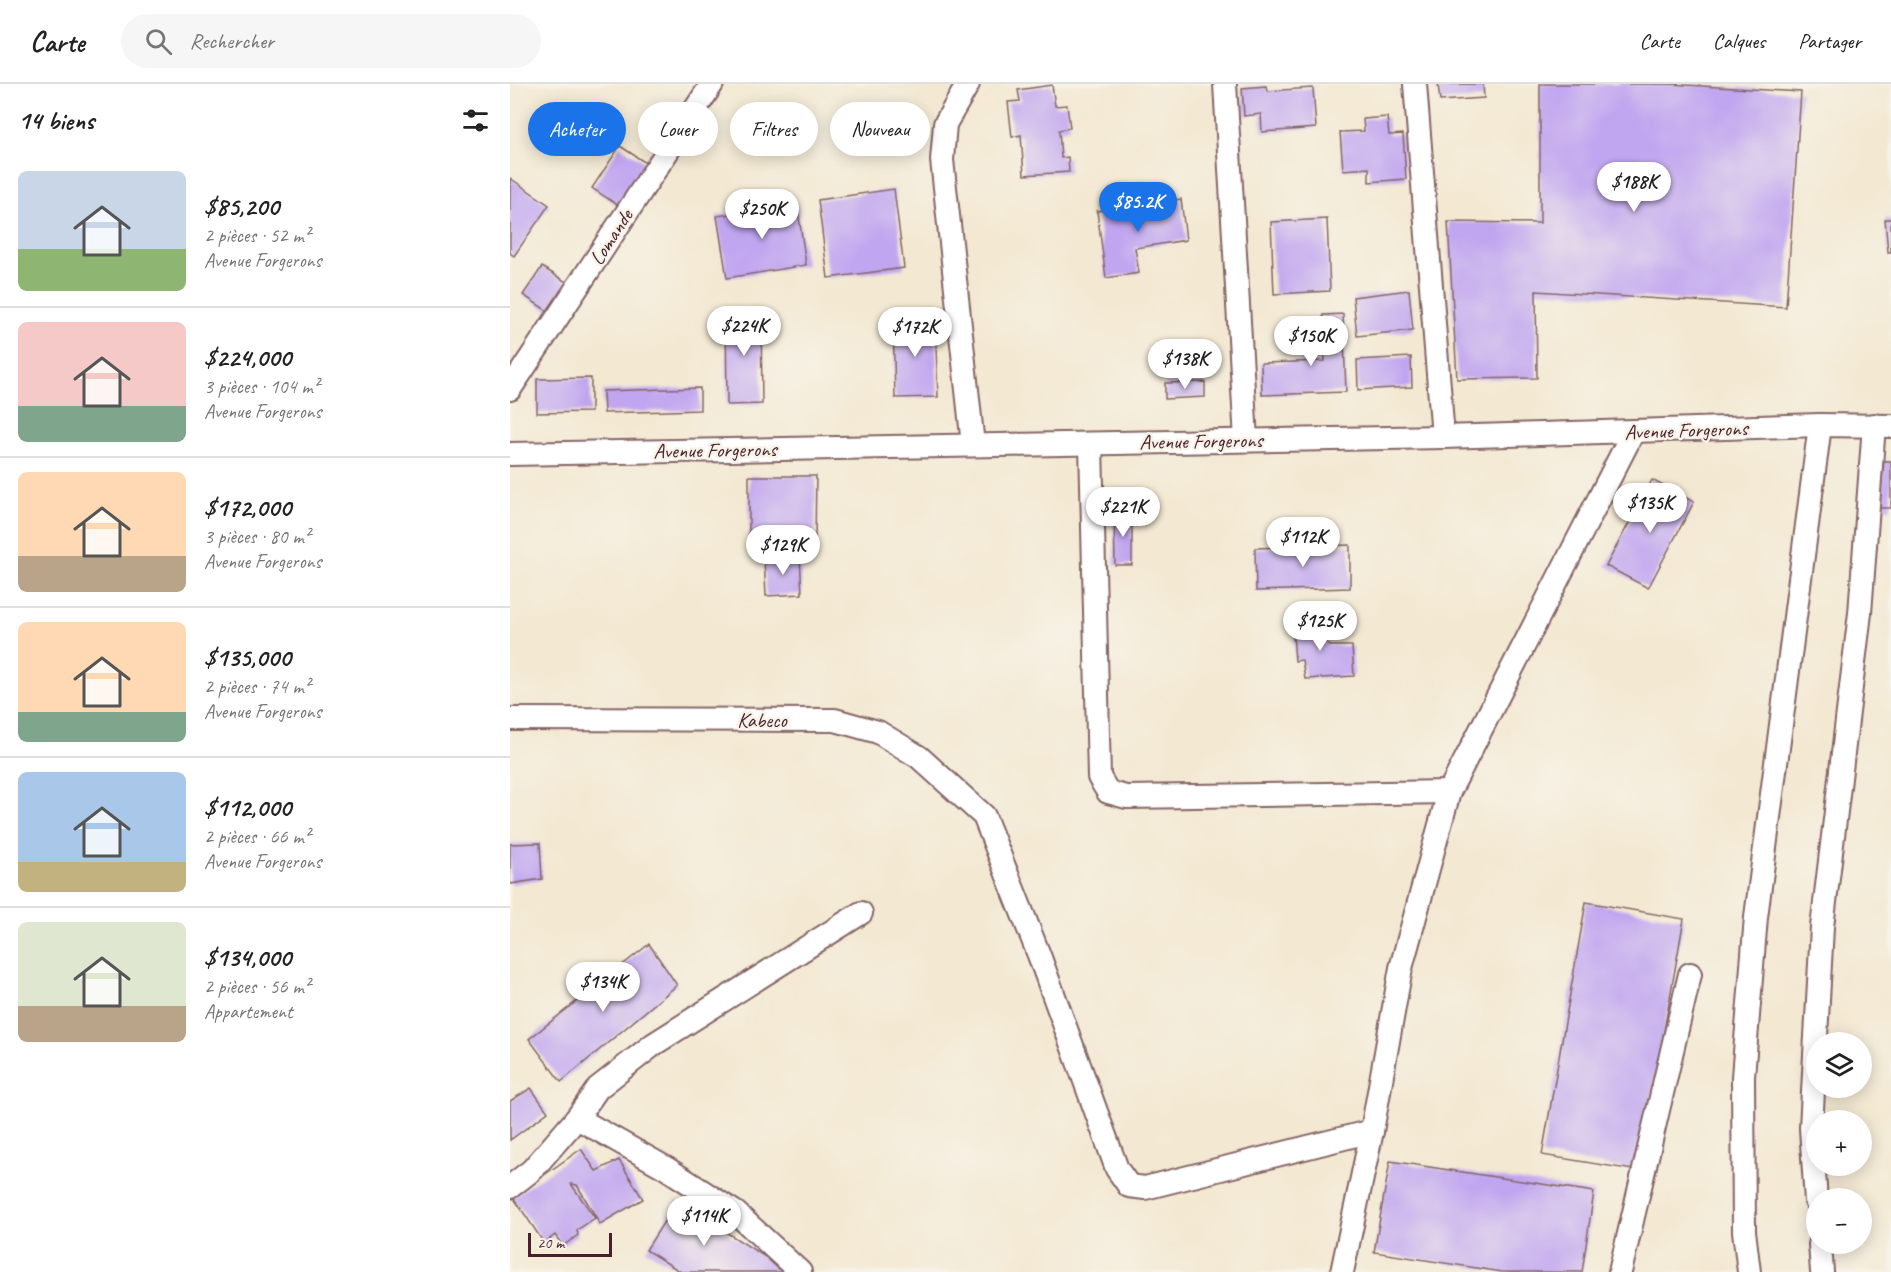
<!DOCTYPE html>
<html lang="fr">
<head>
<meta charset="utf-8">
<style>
	body { margin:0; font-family:Caveat,sans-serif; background:#f6f6f6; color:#222; height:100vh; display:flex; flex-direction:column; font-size:22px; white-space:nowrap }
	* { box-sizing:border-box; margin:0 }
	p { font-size:20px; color:#767676 }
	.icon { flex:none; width:33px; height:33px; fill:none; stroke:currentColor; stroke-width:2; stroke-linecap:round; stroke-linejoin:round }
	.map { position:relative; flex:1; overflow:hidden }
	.details { display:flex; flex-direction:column; background:#fff; width:510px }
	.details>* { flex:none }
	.top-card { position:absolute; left:18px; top:18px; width:570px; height:54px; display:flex; gap:12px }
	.buttons { position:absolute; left:1296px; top:948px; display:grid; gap:12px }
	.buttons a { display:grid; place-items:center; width:66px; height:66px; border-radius:50%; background:#fff; box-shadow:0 3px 15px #0003; font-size:30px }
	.scale { position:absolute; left:18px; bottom:15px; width:84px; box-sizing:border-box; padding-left:6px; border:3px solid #4a1f2b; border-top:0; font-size:16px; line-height:21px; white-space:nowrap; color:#4a1f2b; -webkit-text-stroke:4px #f7f3e8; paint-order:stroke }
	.price { position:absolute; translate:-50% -51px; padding:0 14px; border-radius:21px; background:#fff; color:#222; font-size:20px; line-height:39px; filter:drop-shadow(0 2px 3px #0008) }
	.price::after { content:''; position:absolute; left:50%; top:36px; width:18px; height:14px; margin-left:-9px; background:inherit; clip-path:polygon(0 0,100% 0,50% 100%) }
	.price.on { background:#1a73e8; color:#fff }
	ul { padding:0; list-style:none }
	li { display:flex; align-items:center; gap:18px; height:150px; padding:0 18px }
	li+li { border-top:2px solid #e0e0e0 }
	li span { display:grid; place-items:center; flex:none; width:168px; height:120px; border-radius:9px; color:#555 }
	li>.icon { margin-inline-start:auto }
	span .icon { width:72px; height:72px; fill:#fffc; stroke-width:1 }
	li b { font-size:26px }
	h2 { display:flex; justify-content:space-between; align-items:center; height:72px; padding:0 18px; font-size:26px }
	.tag { padding:0 21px; border-radius:27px; background:#fff; box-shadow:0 3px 15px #0003; font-size:21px; line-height:54px }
	.tag.on { background:#1a73e8; color:#fff }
	header { display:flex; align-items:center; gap:36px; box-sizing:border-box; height:84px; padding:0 30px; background:#fff; border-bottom:2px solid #e0e0e0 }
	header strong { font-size:28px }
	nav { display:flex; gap:33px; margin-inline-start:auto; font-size:21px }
	.search { width:420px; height:54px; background:#f6f6f6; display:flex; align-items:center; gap:15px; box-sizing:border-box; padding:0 21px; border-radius:33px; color:#767676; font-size:22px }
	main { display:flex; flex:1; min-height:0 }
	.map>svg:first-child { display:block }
	.building { fill:#c0a5f0 }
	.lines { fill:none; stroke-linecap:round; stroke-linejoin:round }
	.street-casing { stroke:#856565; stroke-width:26 }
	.street { stroke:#fff; stroke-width:22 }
	.labels { text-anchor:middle; stroke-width:5; stroke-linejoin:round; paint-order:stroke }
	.street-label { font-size:21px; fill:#4a1f2b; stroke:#f7f3e8 }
</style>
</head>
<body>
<header>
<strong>Carte</strong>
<div class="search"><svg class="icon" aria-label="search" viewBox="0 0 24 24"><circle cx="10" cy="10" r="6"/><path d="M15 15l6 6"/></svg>Rechercher</div>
<nav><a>Carte</a><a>Calques</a><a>Partager</a></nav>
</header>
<main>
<section class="details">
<h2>14 biens<svg class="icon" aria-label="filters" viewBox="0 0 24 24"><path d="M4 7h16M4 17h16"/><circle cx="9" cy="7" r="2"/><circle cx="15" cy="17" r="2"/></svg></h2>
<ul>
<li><span style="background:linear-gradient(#c9d6e8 65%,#8fb573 0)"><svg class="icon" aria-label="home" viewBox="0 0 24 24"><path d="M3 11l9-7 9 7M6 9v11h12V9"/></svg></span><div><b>$85,200</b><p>2 pièces · 52 m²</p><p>Avenue Forgerons</p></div></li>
<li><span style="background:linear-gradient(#f6c9c9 70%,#7fa58c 0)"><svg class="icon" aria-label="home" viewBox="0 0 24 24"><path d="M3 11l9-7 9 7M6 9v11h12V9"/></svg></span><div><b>$224,000</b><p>3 pièces · 104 m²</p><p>Avenue Forgerons</p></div></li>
<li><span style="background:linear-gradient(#ffd9b3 70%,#b9a48a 0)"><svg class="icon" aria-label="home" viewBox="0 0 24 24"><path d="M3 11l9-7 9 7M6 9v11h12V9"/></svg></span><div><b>$172,000</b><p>3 pièces · 80 m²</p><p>Avenue Forgerons</p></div></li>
<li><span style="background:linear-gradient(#ffd9b3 75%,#7fa58c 0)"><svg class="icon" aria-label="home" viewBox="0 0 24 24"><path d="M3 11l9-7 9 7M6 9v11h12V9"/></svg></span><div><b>$135,000</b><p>2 pièces · 74 m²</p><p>Avenue Forgerons</p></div></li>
<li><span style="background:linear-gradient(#a9c7e8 75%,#c2b280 0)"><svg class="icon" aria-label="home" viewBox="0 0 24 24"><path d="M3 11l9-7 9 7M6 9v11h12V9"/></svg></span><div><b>$112,000</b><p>2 pièces · 66 m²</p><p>Avenue Forgerons</p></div></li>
<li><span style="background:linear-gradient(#dfe7d0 70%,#b9a48a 0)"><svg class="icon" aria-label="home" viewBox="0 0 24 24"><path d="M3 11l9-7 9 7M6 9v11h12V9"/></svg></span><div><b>$134,000</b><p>2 pièces · 56 m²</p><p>Appartement</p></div></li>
</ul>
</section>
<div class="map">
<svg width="1381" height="1188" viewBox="0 0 1381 1188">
	<rect width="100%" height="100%" fill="#f7f3e8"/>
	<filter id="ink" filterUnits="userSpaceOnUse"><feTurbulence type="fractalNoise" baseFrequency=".0167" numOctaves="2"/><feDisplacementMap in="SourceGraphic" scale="12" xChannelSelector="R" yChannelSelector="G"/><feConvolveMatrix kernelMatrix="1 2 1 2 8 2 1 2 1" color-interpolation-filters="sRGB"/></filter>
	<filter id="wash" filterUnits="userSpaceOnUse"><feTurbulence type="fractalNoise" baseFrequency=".008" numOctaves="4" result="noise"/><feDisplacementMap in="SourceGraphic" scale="24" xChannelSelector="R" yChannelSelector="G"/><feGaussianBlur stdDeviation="1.35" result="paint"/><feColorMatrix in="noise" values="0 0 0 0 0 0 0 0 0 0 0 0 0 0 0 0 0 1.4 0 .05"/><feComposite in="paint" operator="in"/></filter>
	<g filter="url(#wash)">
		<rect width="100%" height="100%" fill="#f3e8d2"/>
		<g id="blocks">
			<g class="building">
				<polygon points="928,0 973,0 974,14 930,17"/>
				<polygon points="1030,0 1159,0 1291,8 1276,223 1026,207 1027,294 947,295 938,138 1030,139"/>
				<polygon points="542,1 545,22 557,21 560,44 549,46 551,74 558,73 559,88 514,91 511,51 502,53 498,18 510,17 508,6"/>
				<polygon points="756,2 757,7 803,4 806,44 752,48 751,30 734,32 732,4"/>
				<polygon points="877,33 879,51 893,50 896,95 859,98 859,84 833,86 830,48 854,47 853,35"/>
				<polygon points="110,62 136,79 109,122 82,104"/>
				<polygon points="0,94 39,121 4,172 0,169"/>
				<polygon points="384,105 394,184 318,194 308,116"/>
				<polygon points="671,115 676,156 625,164 629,189 596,194 587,127"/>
				<polygon points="287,119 296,181 217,194 207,132"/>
				<polygon points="817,135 820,207 764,210 761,138"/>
				<polygon points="1375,135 1381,135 1381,168 1378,168"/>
				<polygon points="32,183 58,199 39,228 13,211"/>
				<polygon points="899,206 903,246 847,252 843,213"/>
				<polygon points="216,226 251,226 252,320 217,321"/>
				<polygon points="833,230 836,308 752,311 751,279 815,277 813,231"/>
				<polygon points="425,234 428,313 385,314 383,236"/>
				<polygon points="901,273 902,303 848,306 847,276"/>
				<polygon points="81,294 81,328 27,329 27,295"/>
				<polygon points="695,298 695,313 655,315 655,299"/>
				<polygon points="190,304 190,326 94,329 93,307"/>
				<polygon points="1374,377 1381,377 1381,424 1369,424"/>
				<polygon points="239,392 306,392 305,458 239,458"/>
				<polygon points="1142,396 1184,418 1138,504 1096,482"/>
				<polygon points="604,428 622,428 622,481 605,481"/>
				<polygon points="840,461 840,504 746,507 745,464"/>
				<polygon points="290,473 292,510 256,512 254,475"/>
				<polygon points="810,533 814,556 820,562 842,562 844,592 795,595 792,576 785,577 782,536"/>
				<polygon points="30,759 32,795 0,800 0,760"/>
				<polygon points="1076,818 1174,835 1129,1087 1032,1071"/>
				<polygon points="139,860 167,901 51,998 19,955"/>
				<polygon points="21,1004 38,1028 0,1056 0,1017"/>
				<polygon points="71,1065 86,1087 109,1076 133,1115 90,1140 67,1101 61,1100 85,1134 67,1146 68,1151 53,1162 45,1151 34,1159 3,1113"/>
				<polygon points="880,1077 1084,1108 1072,1188 992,1188 864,1168"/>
				<polygon points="167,1117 279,1188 171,1188 136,1166"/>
			</g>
		</g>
	</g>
	<g filter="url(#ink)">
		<use href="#blocks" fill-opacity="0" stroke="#856565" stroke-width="1.5"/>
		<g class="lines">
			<g class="street-casing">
				<g id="street">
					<polyline points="458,0 435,40 432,76 463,361"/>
					<polyline points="715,0 736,356"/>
					<polyline points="905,0 933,353"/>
					<polyline points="0,305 202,0"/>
					<polyline points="581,360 589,693 598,708 616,713 939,708"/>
					<polyline points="0,370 933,353 1310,341 1381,342"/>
					<polyline points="0,635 325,636 368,648 409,673 474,732 529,871 607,1085 619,1102 635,1104 862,1047"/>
					<polyline points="67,1034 156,1084 226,1129 290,1188"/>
					<polyline points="0,1103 22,1086 67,1034 88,1004 144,960 351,829"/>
					<polyline points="1306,1117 1301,1044 1312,843 1350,529 1364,341"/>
					<polyline points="1310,1160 1312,1188"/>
					<polyline points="832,1188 862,1047 891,884 939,708 1123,348"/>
					<polyline points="1110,1188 1180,890"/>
					<polyline points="1239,1188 1234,1147 1233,993 1246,833 1310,341"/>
				</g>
			</g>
			<use href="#street" class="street"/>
		</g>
	</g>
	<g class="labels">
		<g class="street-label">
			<text transform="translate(101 153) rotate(-57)" y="7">Lomande</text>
			<text transform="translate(1176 346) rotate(-2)" y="7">Avenue Forgerons</text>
			<text transform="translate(691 357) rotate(-1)" y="7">Avenue Forgerons</text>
			<text transform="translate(205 366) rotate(-1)" y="7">Avenue Forgerons</text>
			<text x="252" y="643">Kabeco</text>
		</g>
	</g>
</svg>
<div class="buttons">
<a><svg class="icon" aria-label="layers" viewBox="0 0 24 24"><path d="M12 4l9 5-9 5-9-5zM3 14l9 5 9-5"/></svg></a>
<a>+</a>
<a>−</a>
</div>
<div class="scale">20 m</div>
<b class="price" style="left:1124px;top:129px">$188K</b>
<b class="price on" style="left:628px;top:149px">$85.2K</b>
<b class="price" style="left:252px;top:156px">$250K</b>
<b class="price" style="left:234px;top:273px">$224K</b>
<b class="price" style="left:405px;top:274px">$172K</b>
<b class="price" style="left:801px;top:283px">$150K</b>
<b class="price" style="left:675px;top:306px">$138K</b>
<b class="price" style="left:1140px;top:450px">$135K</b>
<b class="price" style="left:613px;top:454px">$221K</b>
<b class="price" style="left:793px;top:484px">$112K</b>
<b class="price" style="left:273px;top:492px">$129K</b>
<b class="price" style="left:810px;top:568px">$125K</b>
<b class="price" style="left:93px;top:929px">$134K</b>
<b class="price" style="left:194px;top:1163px">$114K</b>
<div class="top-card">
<a class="tag on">Acheter</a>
<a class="tag">Louer</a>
<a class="tag">Filtres</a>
<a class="tag">Nouveau</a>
</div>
</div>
</main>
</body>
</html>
